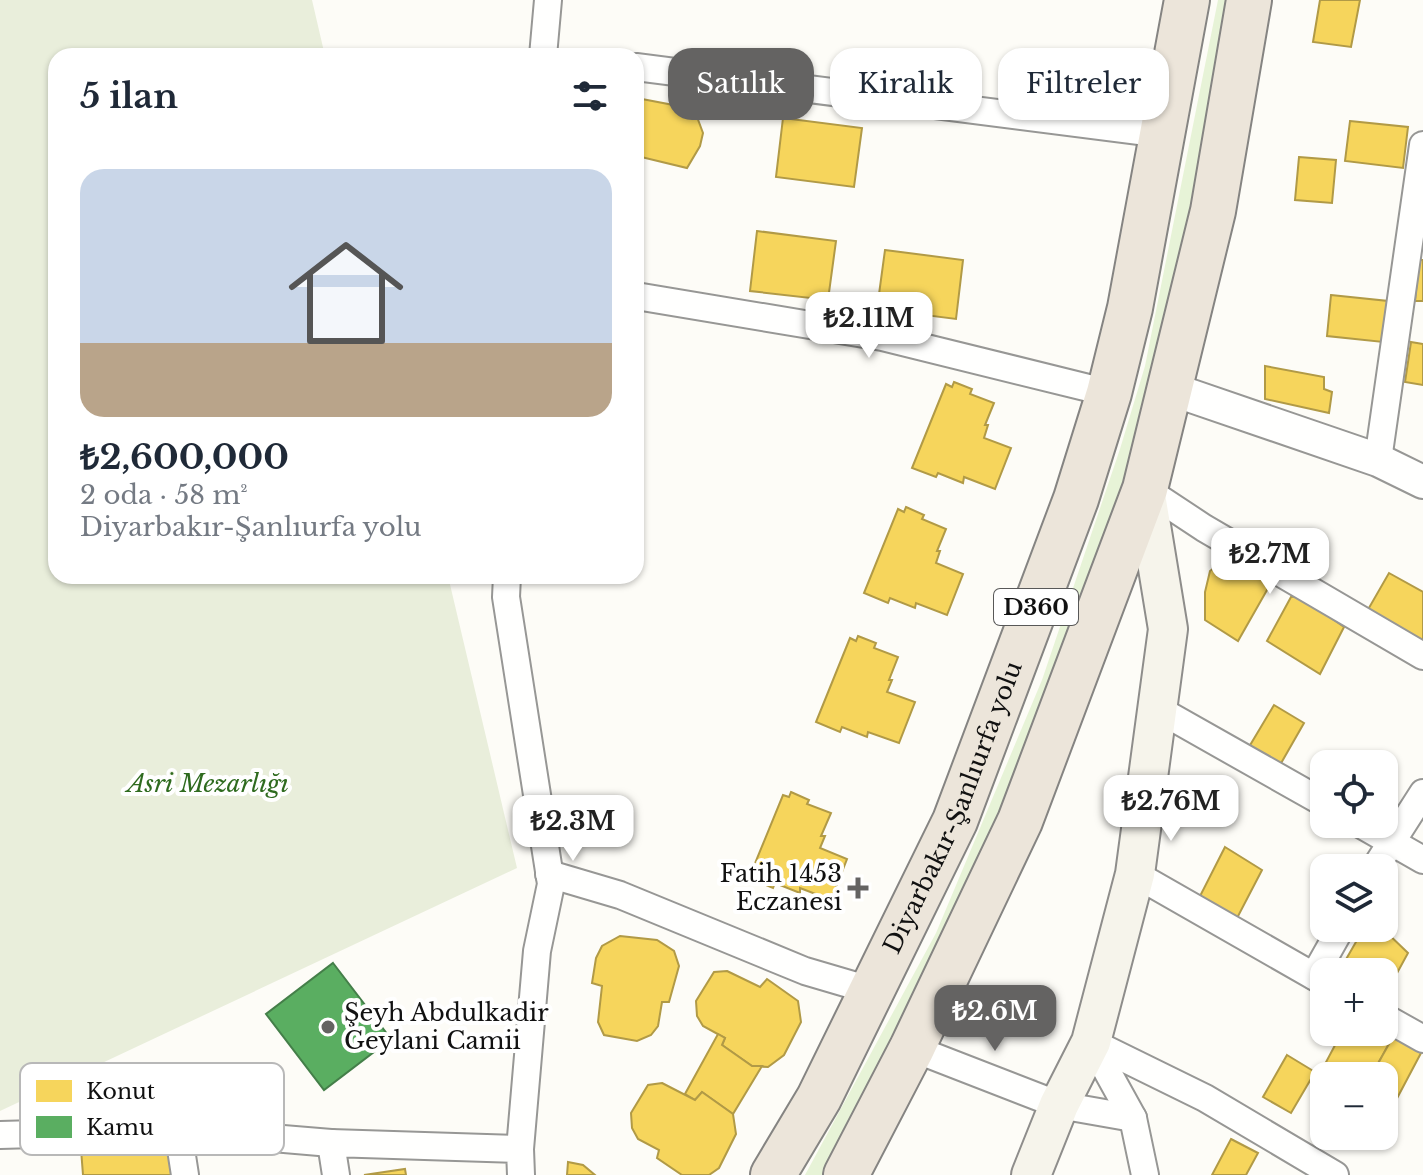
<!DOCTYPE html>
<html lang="tr">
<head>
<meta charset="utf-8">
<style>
	body { margin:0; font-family:"Libre Baskerville",serif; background:#f6f6f7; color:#1f2937; height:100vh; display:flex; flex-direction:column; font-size:30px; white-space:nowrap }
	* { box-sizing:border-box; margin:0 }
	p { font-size:26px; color:#747a83 }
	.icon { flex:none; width:44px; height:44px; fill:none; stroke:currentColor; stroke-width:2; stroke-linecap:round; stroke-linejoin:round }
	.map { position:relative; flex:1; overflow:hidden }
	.sheet { position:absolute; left:48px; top:48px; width:596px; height:536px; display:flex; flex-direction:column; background:#fff; border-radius:24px; box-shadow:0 2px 6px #0004 }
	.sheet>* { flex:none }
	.guide { position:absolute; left:668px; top:48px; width:634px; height:72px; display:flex; gap:16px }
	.fabs { position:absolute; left:1310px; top:750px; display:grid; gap:16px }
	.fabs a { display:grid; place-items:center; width:88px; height:88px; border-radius:16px; background:#fff; box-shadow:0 2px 6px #0004; font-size:40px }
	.price { position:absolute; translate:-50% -68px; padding:0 18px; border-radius:16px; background:#fff; color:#222; font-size:26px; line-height:52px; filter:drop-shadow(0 2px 4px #0008) }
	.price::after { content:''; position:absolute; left:50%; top:48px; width:24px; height:18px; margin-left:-12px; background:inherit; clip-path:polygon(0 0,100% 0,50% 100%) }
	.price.active { background:#646362; color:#fff }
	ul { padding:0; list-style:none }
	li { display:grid; align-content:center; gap:16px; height:424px; padding:0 32px }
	li span { display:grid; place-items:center; height:248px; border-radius:24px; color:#555 }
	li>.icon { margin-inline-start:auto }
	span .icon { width:144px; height:144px; fill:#fffc; stroke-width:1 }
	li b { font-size:34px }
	h2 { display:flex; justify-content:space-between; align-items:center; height:96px; padding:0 32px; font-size:34px }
	.chip { padding:0 28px; border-radius:24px; background:#fff; box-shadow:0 2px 6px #0004; font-size:28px; line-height:72px }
	.chip.active { background:#646362; color:#fff }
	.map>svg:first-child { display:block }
	.green { fill:#e7f3d7 }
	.cemetery { fill:#e9eedb }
	.homes { fill:#f6d55c; stroke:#b19a46; stroke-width:2 }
	.public { fill:#5aae61; stroke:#447f49; stroke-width:2 }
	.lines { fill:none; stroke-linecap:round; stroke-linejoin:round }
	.minor-casing { stroke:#979795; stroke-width:30 }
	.tertiary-casing { stroke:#979795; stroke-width:36 }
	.secondary-casing { stroke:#8e8d8b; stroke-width:42 }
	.trunk-casing { stroke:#858482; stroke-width:48 }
	.minor { stroke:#fffffe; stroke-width:26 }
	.tertiary { stroke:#fffffe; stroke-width:32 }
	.secondary { stroke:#f6f4eb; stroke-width:38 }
	.trunk { stroke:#ece5da; stroke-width:44 }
	.poi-dot { fill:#646362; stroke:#fff; stroke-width:3 }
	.labels { text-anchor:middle; stroke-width:8; stroke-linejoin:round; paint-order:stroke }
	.shield { fill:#fff; stroke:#585858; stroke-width:2 }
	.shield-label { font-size:22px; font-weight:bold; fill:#111 }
	.park-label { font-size:24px; font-style:italic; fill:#2f6b1f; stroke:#fff }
	.street-label { font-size:24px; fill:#111; stroke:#fff }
	.poi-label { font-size:24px; fill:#111; stroke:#fff; text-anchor:end }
	.key { fill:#fff; stroke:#b8b8b8; stroke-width:2 }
	.key-label { font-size:22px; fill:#111 }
</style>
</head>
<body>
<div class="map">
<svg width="1423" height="1175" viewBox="0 0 1423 1175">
	<rect width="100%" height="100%" fill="#fdfcf7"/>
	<polygon class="green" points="1218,0 1233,0 1224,66 1127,490 1007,808 828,1175 805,1175 936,933 1042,680 1120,449 1145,366"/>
	<polygon class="cemetery" points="0,0 312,0 325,56 56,56 56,576 448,576 517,868 0,1111"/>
	<g class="homes">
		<polygon points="1320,0 1360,0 1351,47 1313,42"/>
		<polygon points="642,99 694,109 703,133 700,146 687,168 637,156"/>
		<polygon points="783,118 862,128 854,187 776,177"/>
		<polygon points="1350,121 1408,127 1403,168 1345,161"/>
		<polygon points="1299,157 1336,160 1332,203 1295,200"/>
		<polygon points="757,231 836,241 828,300 750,291"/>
		<polygon points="885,250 963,260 956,319 877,309"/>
		<polygon points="1419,260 1423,260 1423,301 1415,301"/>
		<polygon points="1331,295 1388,301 1383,342 1327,336"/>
		<polygon points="1411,342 1423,344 1423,385 1405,382"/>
		<polygon points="1265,366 1324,377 1324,389 1332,392 1329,413 1265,399"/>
		<polygon points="954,382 972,389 970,394 994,403 985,425 988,425 984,438 1011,448 995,489 964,477 963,483 938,473 936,477 912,468 946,384 952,387"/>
		<polygon points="906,507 924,515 922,519 946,529 937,551 940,551 936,563 963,574 947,615 916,603 915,608 890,598 888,603 864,593 898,509 904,512"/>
		<polygon points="1234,558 1271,583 1238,641 1205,620 1205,592 1210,571 1223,561"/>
		<polygon points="1389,573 1423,592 1423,643 1366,613"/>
		<polygon points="1300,596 1344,627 1320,674 1267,641 1291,597"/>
		<polygon points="858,636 876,643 874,648 898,657 889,680 892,680 887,692 915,702 899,743 868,732 867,737 842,727 840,732 816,722 850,638 856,641"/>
		<polygon points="1274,705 1304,723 1280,765 1249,747"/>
		<polygon points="791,792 809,800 807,804 831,813 821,836 825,836 820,848 847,859 831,900 800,888 800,893 775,883 773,888 749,878 783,795 789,797"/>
		<polygon points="1225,847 1262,870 1235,922 1197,902"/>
		<polygon points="1364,928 1382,928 1408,953 1384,997 1384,972 1341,972 1341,968"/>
		<polygon points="620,936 657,940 674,951 679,966 669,1002 662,1002 658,1026 651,1035 637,1041 604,1035 598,1022 602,986 592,983 596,958 602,946"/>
		<polygon points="727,971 760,987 767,979 798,1001 801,1022 784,1055 768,1067 752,1066 722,1045 725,1038 703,1026 697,1016 696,1001 714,972"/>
		<polygon points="1384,1029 1394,1035 1371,1076 1348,1076 1325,1064 1342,1032 1384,1032"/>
		<polygon points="718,1034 725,1038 722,1045 752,1066 762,1066 733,1114 702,1092 695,1100 685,1094"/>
		<polygon points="1394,1035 1421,1053 1394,1104 1384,1097 1384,1076 1371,1076"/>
		<polygon points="1287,1055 1315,1072 1291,1113 1263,1097"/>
		<polygon points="662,1083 695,1100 702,1092 733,1114 736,1134 719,1168 709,1175 682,1175 657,1158 659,1150 638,1139 632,1128 631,1113 648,1085"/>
		<polygon points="1231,1139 1258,1153 1246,1175 1212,1175"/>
		<polygon points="166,1148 175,1152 178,1175 83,1175 81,1149"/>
		<polygon points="568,1162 583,1165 595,1175 567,1175"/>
		<polygon points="405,1169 406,1175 364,1175"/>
	</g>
	<polygon class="public" points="333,963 391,1039 324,1090 266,1014"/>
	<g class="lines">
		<g class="minor-casing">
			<g id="minor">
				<polyline points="543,56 548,0"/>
				<polyline points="636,67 1163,134"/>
				<polyline points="636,296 882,337 1109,393"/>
				<polyline points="1378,460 1423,145"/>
				<polyline points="1145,489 1204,528 1423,656"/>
				<polyline points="507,576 506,597 551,884 537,951 520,1149"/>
				<polyline points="1156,708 1324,803"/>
				<polyline points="1360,824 1423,860"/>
				<polyline points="1375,868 1423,793"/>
				<polyline points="549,874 620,895 805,971 873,991"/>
				<polyline points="1135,874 1324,982"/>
				<polyline points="1314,976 1341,928"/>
				<polyline points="1384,1017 1423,1039"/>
				<polyline points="1091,1042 1205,1098 1335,1175"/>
				<polyline points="1091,1042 1133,1118 1145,1175"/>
				<polyline points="912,1048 1059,1105 1133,1118"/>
				<polyline points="0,1135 178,1130"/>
				<polyline points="185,1175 178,1130 331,1143"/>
				<polyline points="336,1175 331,1143 520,1149 521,1175"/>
			</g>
		</g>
		<g class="tertiary-casing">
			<polyline id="tertiary" points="1171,389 1378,460 1423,482"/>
		</g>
		<g class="secondary-casing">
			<polyline id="secondary" points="1031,1175 1059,1105 1091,1042 1135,874 1168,629 1145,489"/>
		</g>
		<g class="trunk-casing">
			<g id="trunk">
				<path id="s1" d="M773 1175 819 1098 955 821 1076 499 1109 393 1130 308 1187 0"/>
				<polyline points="846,1175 912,1048 1020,821 1145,489 1213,211 1249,0"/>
			</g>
		</g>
		<use href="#minor" class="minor"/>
		<use href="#tertiary" class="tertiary"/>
		<use href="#secondary" class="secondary"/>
		<use href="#trunk" class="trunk"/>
	</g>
	<g class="poi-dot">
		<path d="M854 876h8v8h8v8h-8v8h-8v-8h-8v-8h8z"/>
		<circle cx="328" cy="1027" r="8"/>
	</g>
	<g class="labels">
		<rect class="shield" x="994" y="589" width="84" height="36" rx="6"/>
		<g class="shield-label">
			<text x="1036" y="615">D360</text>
		</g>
		<g class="park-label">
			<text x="208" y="792">Asri Mezarlığı</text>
		</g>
		<g class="street-label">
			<text dy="8" stroke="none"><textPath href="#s1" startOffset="410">Diyarbakır-Şanlıurfa yolu</textPath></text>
		</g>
		<g class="poi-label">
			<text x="842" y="882">Fatih 1453<tspan x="842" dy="28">Eczanesi</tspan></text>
			<text x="344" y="1021" text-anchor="start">Şeyh Abdulkadir<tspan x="344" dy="28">Geylani Camii</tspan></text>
		</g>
	</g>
	<rect x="20" y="1063" width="264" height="92" rx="12" class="key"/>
	<rect x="36" y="1080" width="36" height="22" fill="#f6d55c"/>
	<rect x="36" y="1116" width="36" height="22" fill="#5aae61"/>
	<g class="key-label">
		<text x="86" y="1099">Konut</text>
		<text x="86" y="1135">Kamu</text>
	</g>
</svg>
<div class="fabs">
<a><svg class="icon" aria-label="locate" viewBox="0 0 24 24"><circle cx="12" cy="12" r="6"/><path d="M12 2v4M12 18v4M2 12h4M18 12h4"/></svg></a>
<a><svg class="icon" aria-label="layers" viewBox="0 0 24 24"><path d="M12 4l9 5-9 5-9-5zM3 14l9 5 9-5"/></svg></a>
<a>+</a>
<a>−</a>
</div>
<b class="price" style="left:869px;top:360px">₺2.11M</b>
<b class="price" style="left:1270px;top:596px">₺2.7M</b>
<b class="price" style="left:1171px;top:843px">₺2.76M</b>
<b class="price" style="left:573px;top:863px">₺2.3M</b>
<b class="price active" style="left:995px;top:1053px">₺2.6M</b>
<div class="guide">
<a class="chip active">Satılık</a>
<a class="chip">Kiralık</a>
<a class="chip">Filtreler</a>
</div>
<section class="sheet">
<h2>5 ilan<svg class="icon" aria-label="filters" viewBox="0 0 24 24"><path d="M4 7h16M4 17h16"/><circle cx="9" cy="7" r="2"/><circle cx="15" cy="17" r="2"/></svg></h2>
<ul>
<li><span style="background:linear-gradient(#c9d6e8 70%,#b9a48a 0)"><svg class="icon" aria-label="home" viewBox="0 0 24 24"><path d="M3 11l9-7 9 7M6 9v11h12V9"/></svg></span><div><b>₺2,600,000</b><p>2 oda · 58 m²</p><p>Diyarbakır-Şanlıurfa yolu</p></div></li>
</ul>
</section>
</div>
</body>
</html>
